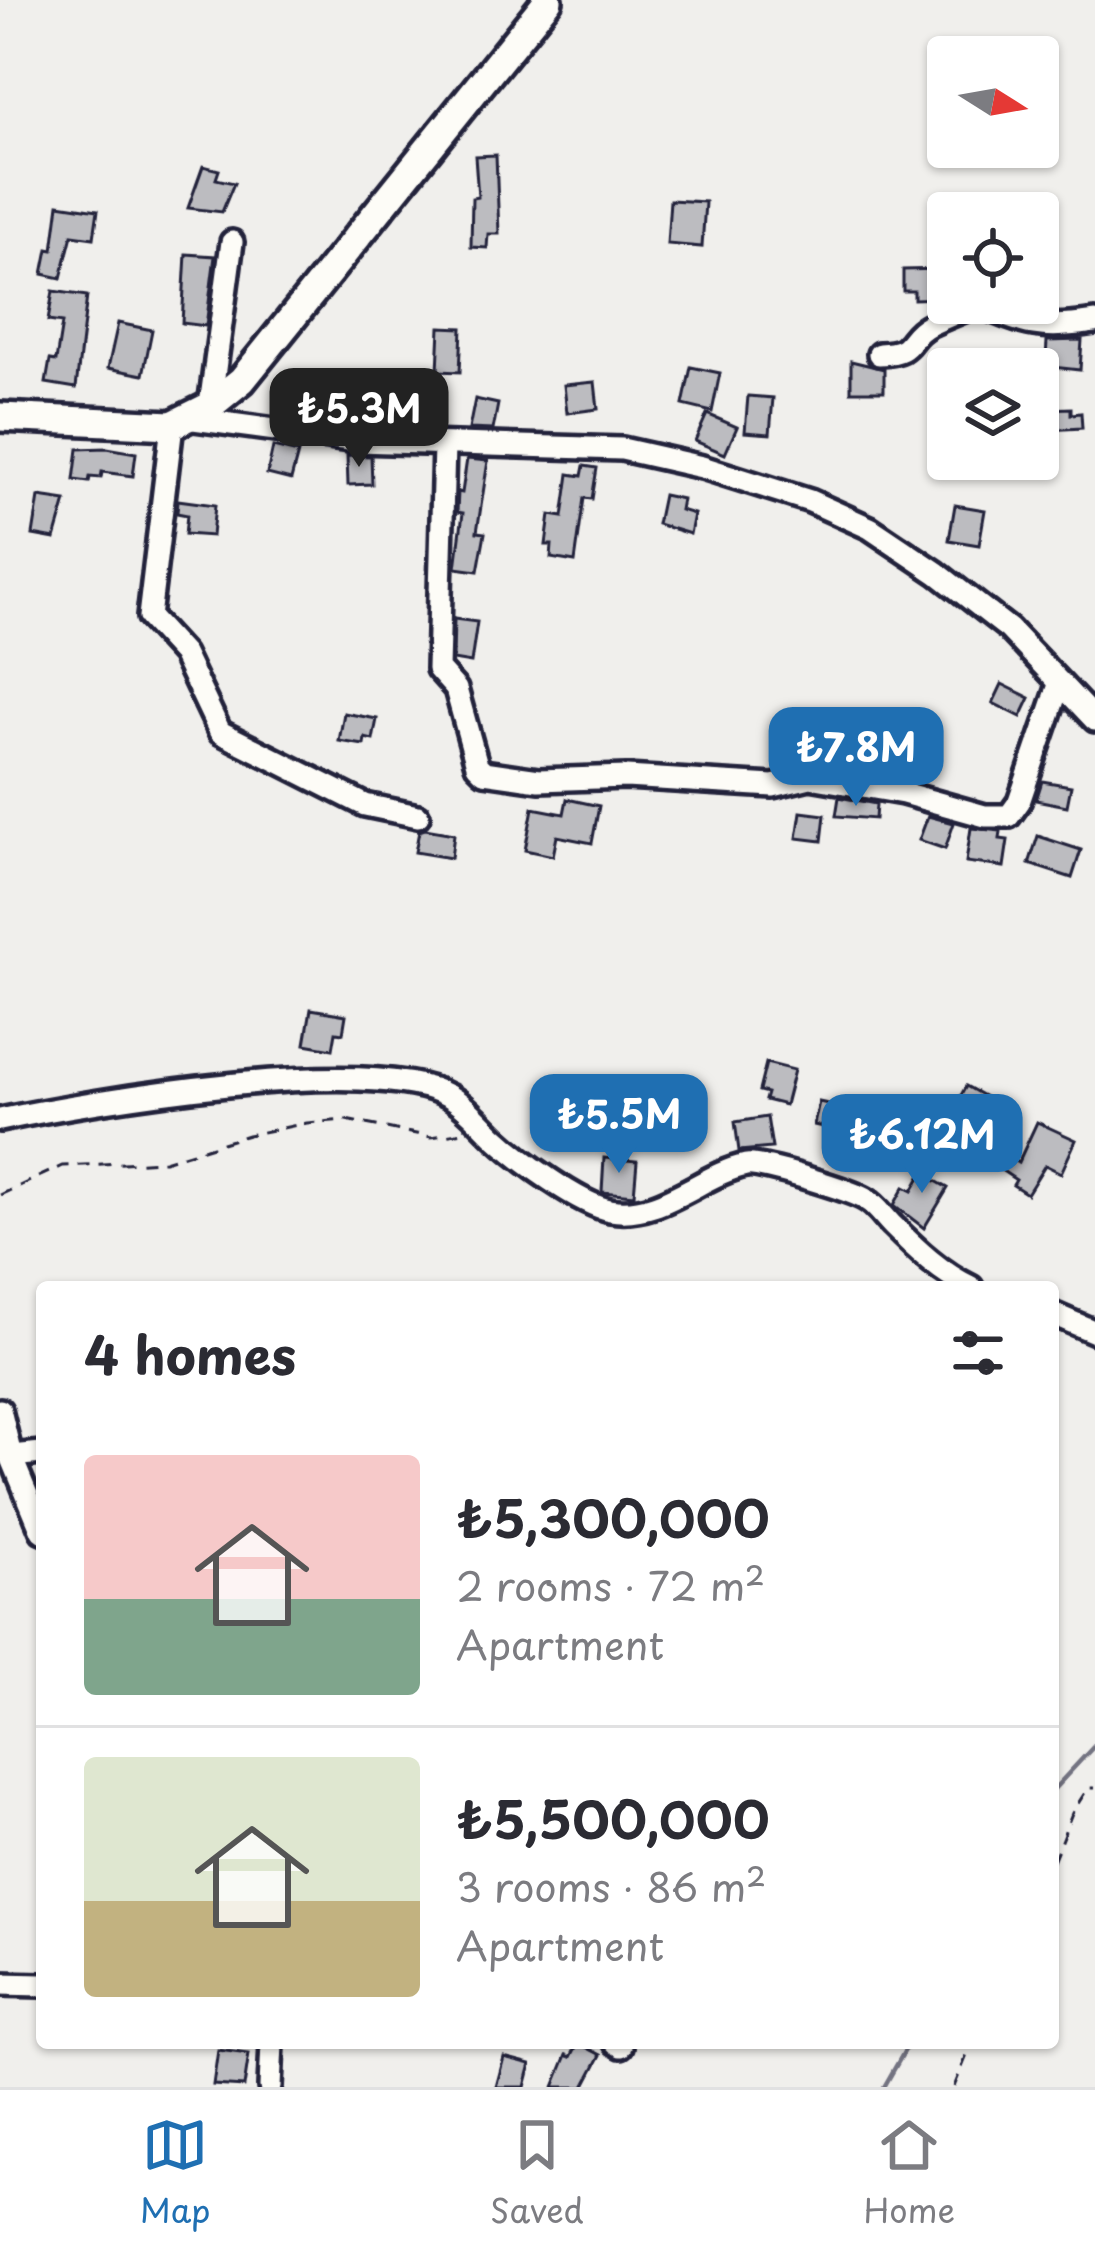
<!DOCTYPE html>
<html lang="en">
<head>
<meta charset="utf-8">
<style>
	body { margin:0; font-family:"Playpen Sans",sans-serif; background:#f2f2f3; color:#2b2b33; height:100vh; display:flex; flex-direction:column; font-size:45px; white-space:nowrap }
	* { box-sizing:border-box; margin:0 }
	p { font-size:39px; color:#7c7c81 }
	.icon { flex:none; width:66px; height:66px; fill:none; stroke:currentColor; stroke-width:2; stroke-linecap:round; stroke-linejoin:round }
	.map { position:relative; flex:1; overflow:hidden }
	.panel { position:absolute; left:36px; top:1281px; width:1023px; height:768px; display:flex; flex-direction:column; background:#fff; border-radius:12px; box-shadow:0 3px 9px #0004 }
	.panel>* { flex:none }
	.needle { width:78px; rotate:101deg }
	.tools { position:absolute; left:927px; top:36px; display:grid; gap:24px }
	.tools a { display:grid; place-items:center; width:132px; height:132px; border-radius:12px; background:#fff; box-shadow:0 3px 9px #0004; font-size:60px }
	.price { position:absolute; translate:-50% -102px; padding:0 27px; border-radius:24px; background:#1f6fb2; color:#fff; font-size:39px; line-height:78px; filter:drop-shadow(0 3px 6px #0008) }
	.price::after { content:''; position:absolute; left:50%; top:72px; width:36px; height:27px; margin-left:-18px; background:inherit; clip-path:polygon(0 0,100% 0,50% 100%) }
	.price.active { background:#222; color:#fff }
	ul { padding:0; list-style:none }
	li { display:flex; align-items:center; gap:36px; height:300px; padding:0 48px }
	li+li { border-top:3px solid #e1e1e2 }
	li span { display:grid; place-items:center; flex:none; width:336px; height:240px; border-radius:12px; color:#555 }
	li>.icon { margin-inline-start:auto }
	span .icon { width:144px; height:144px; fill:#fffc; stroke-width:1 }
	li b { font-size:51px }
	h2 { display:flex; justify-content:space-between; align-items:center; height:144px; padding:0 48px; font-size:51px }
	.menu { display:flex; justify-content:space-around; align-items:center; height:168px; border-top:3px solid #e1e1e2; background:#fff; font-size:33px; color:#7c7c81 }
	.menu a { display:grid; justify-items:center; gap:6px }
	.menu .active { color:#1f6fb2 }
	.map>svg:first-child { display:block }
	.lines { fill:none; stroke-linecap:round; stroke-linejoin:round }
	.stream { stroke:#737381; stroke-width:4.5 }
	.building { fill:#bcbcc0; stroke:#22223b; stroke-width:3 }
	.minor-casing { stroke:#22223b; stroke-width:30 }
	.major-casing { stroke:#22223b; stroke-width:36 }
	.path { stroke:#22223b; stroke-width:3; stroke-dasharray:12 9; stroke-linecap:butt }
	.minor { stroke:#fdfcf7; stroke-width:21 }
	.major { stroke:#fdfcf7; stroke-width:27 }
</style>
</head>
<body>
<div class="map">
<svg width="1095" height="2087" viewBox="0 0 1095 2087">
	<rect width="100%" height="100%" fill="#f0efec"/>
	<filter id="ink" filterUnits="userSpaceOnUse"><feTurbulence type="fractalNoise" baseFrequency=".00833" numOctaves="2"/><feDisplacementMap in="SourceGraphic" scale="24" xChannelSelector="R" yChannelSelector="G"/><feConvolveMatrix kernelMatrix="1 2 1 2 8 2 1 2 1" color-interpolation-filters="sRGB"/></filter>
	<g filter="url(#ink)">
		<g class="lines">
			<g class="stream">
				<polyline points="1053,1790 1095,1745"/>
				<polyline points="884,2087 909,2043"/>
			</g>
		</g>
		<g class="building">
			<polygon points="496,155 499,234 488,234 487,248 471,247 472,198 478,197 475,156"/>
			<polygon points="203,166 219,170 216,179 234,183 222,212 188,208"/>
			<polygon points="670,200 705,202 702,247 667,244"/>
			<polygon points="59,204 98,210 94,238 72,235 61,278 43,274 48,249 53,250"/>
			<polygon points="186,254 215,256 206,326 182,323"/>
			<polygon points="944,269 944,298 914,299 914,291 903,291 903,270"/>
			<polygon points="53,291 87,296 76,388 46,383 50,360 56,361 62,323 48,321"/>
			<polygon points="118,323 152,330 143,375 108,368"/>
			<polygon points="440,327 462,328 460,372 438,371"/>
			<polygon points="1082,340 1080,370 1052,367 1053,359 1046,358 1047,341"/>
			<polygon points="851,361 884,369 884,391 851,391"/>
			<polygon points="691,367 720,373 712,412 683,405"/>
			<polygon points="595,382 598,409 567,413 564,385"/>
			<polygon points="748,396 773,398 770,434 745,432"/>
			<polygon points="475,399 498,404 493,430 469,429"/>
			<polygon points="1071,408 1071,414 1081,413 1082,428 1048,430 1047,409"/>
			<polygon points="707,414 737,427 725,454 695,441"/>
			<polygon points="273,447 298,453 291,480 267,474"/>
			<polygon points="107,448 136,453 133,476 102,472 101,478 90,477 89,482 74,480 78,449"/>
			<polygon points="347,455 371,456 372,484 348,485"/>
			<polygon points="467,459 488,461 477,532 485,533 478,571 456,568 463,513 457,512 458,492 462,493"/>
			<polygon points="584,466 597,468 592,499 584,498 575,562 551,558 552,545 546,545 550,515 563,517 569,474 582,476"/>
			<polygon points="663,495 682,499 680,510 694,514 690,534 657,524"/>
			<polygon points="39,497 66,501 55,539 33,535"/>
			<polygon points="178,500 215,505 212,536 185,534 187,515 177,513"/>
			<polygon points="955,505 985,510 979,545 949,540"/>
			<polygon points="454,619 477,622 471,663 453,660"/>
			<polygon points="1002,684 1030,698 1021,717 993,703"/>
			<polygon points="344,713 377,719 373,740 365,738 364,745 339,741"/>
			<polygon points="1042,781 1071,786 1067,806 1036,800"/>
			<polygon points="839,797 876,804 875,819 836,816"/>
			<polygon points="567,799 599,806 592,843 557,836 553,856 525,850 533,808 564,814"/>
			<polygon points="801,812 825,815 822,841 797,838"/>
			<polygon points="928,816 954,823 945,849 919,840"/>
			<polygon points="971,828 1001,831 1000,839 1008,840 1004,867 966,862"/>
			<polygon points="425,829 454,834 451,858 415,852 419,831"/>
			<polygon points="1038,836 1081,850 1072,878 1029,864"/>
			<polygon points="311,1009 346,1015 343,1033 336,1032 333,1049 305,1044"/>
			<polygon points="766,1063 794,1070 785,1105 765,1100 767,1093 759,1091"/>
			<polygon points="966,1086 998,1104 985,1130 952,1112"/>
			<polygon points="819,1102 851,1109 845,1132 814,1125"/>
			<polygon points="767,1117 772,1148 739,1151 735,1122"/>
			<polygon points="1037,1122 1076,1140 1061,1173 1045,1165 1027,1194 1013,1185 1016,1180 980,1156 988,1144 1018,1163"/>
			<polygon points="936,1149 934,1180 948,1188 924,1228 894,1205 904,1187 912,1191"/>
			<polygon points="604,1158 637,1161 634,1195 602,1192"/>
			<polygon points="578,2043 601,2055 584,2087 554,2087 567,2055 571,2057"/>
			<polygon points="218,2050 249,2054 244,2087 213,2085"/>
			<polygon points="504,2057 531,2064 525,2087 496,2087"/>
		</g>
		<g class="lines">
			<g class="minor-casing">
				<g id="minor">
					<path d="M879 354C917 353 904 338 929 325 945 317 962 311 978 304 1024 326 1044 330 1095 322"/>
					<polyline points="210,406 232,242"/>
					<polyline points="186,418 357,441 622,449 702,467 810,501 870,528 937,573 1009,629 1095,720"/>
					<polyline points="172,425 149,617 183,654 220,732 365,805 418,816"/>
					<polyline points="444,445 438,669 456,689 477,765 484,772 539,780 626,777 773,786 810,777 903,793 985,816 1009,816 1019,802 1059,685"/>
					<path d="M0 1120C90 1101 373 1053 449 1096 466 1105 481 1124 496 1138 520 1160 579 1204 610 1210 661 1219 700 1175 746 1165 760 1162 853 1191 867 1200 876 1205 885 1218 893 1226 916 1249 941 1273 971 1287"/>
					<polyline points="1053,1314 1095,1332"/>
					<polyline points="0,1410 11,1456 42,1531"/>
					<polyline points="11,1456 42,1453"/>
					<polyline points="0,1984 42,1985"/>
					<polyline points="616,2043 621,2046"/>
					<polyline points="270,2087 272,2043"/>
				</g>
			</g>
			<g class="major-casing">
				<polyline id="major" points="0,417 172,425 210,406 242,380 548,0"/>
			</g>
			<g class="path">
				<polyline points="0,1195 62,1166 164,1161 248,1135 307,1123 346,1120 431,1137 464,1132"/>
				<polyline points="1053,1861 1072,1813 1088,1788 1095,1788"/>
				<polyline points="954,2087 972,2043"/>
			</g>
			<use href="#minor" class="minor"/>
			<use href="#major" class="major"/>
		</g>
	</g>
</svg>
<div class="tools">
<a><svg class="needle" viewBox="-14 -14 28 28"><path d="M0-13l5 13h-10z" fill="#e53935"/><path d="M0 13l5-13h-10z" fill="#7c7c81"/></svg></a>
<a><svg class="icon" aria-label="locate" viewBox="0 0 24 24"><circle cx="12" cy="12" r="6"/><path d="M12 2v4M12 18v4M2 12h4M18 12h4"/></svg></a>
<a><svg class="icon" aria-label="layers" viewBox="0 0 24 24"><path d="M12 4l9 5-9 5-9-5zM3 14l9 5 9-5"/></svg></a>
</div>
<b class="price active" style="left:359px;top:470px">₺5.3M</b>
<b class="price" style="left:856px;top:809px">₺7.8M</b>
<b class="price" style="left:619px;top:1176px">₺5.5M</b>
<b class="price" style="left:922px;top:1196px">₺6.12M</b>
<section class="panel">
<h2>4 homes<svg class="icon" aria-label="filters" viewBox="0 0 24 24"><path d="M4 7h16M4 17h16"/><circle cx="9" cy="7" r="2"/><circle cx="15" cy="17" r="2"/></svg></h2>
<ul>
<li><span style="background:linear-gradient(#f6c9c9 60%,#7fa58c 0)"><svg class="icon" aria-label="home" viewBox="0 0 24 24"><path d="M3 11l9-7 9 7M6 9v11h12V9"/></svg></span><div><b>₺5,300,000</b><p>2 rooms · 72 m²</p><p>Apartment</p></div></li>
<li><span style="background:linear-gradient(#dfe7d0 60%,#c2b280 0)"><svg class="icon" aria-label="home" viewBox="0 0 24 24"><path d="M3 11l9-7 9 7M6 9v11h12V9"/></svg></span><div><b>₺5,500,000</b><p>3 rooms · 86 m²</p><p>Apartment</p></div></li>
</ul>
</section>
</div>
<nav class="menu">
<a class="active"><svg class="icon" aria-label="map" viewBox="0 0 24 24"><path d="M3 6l6-2 6 2 6-2v14l-6 2-6-2-6 2zM9 4v14M15 6v14"/></svg>Map</a>
<a><svg class="icon" aria-label="saved" viewBox="0 0 24 24"><path d="M7 4h10v16l-5-4-5 4z"/></svg>Saved</a>
<a><svg class="icon" aria-label="home" viewBox="0 0 24 24"><path d="M3 11l9-7 9 7M6 9v11h12V9"/></svg>Home</a>
</nav>
</body>
</html>
